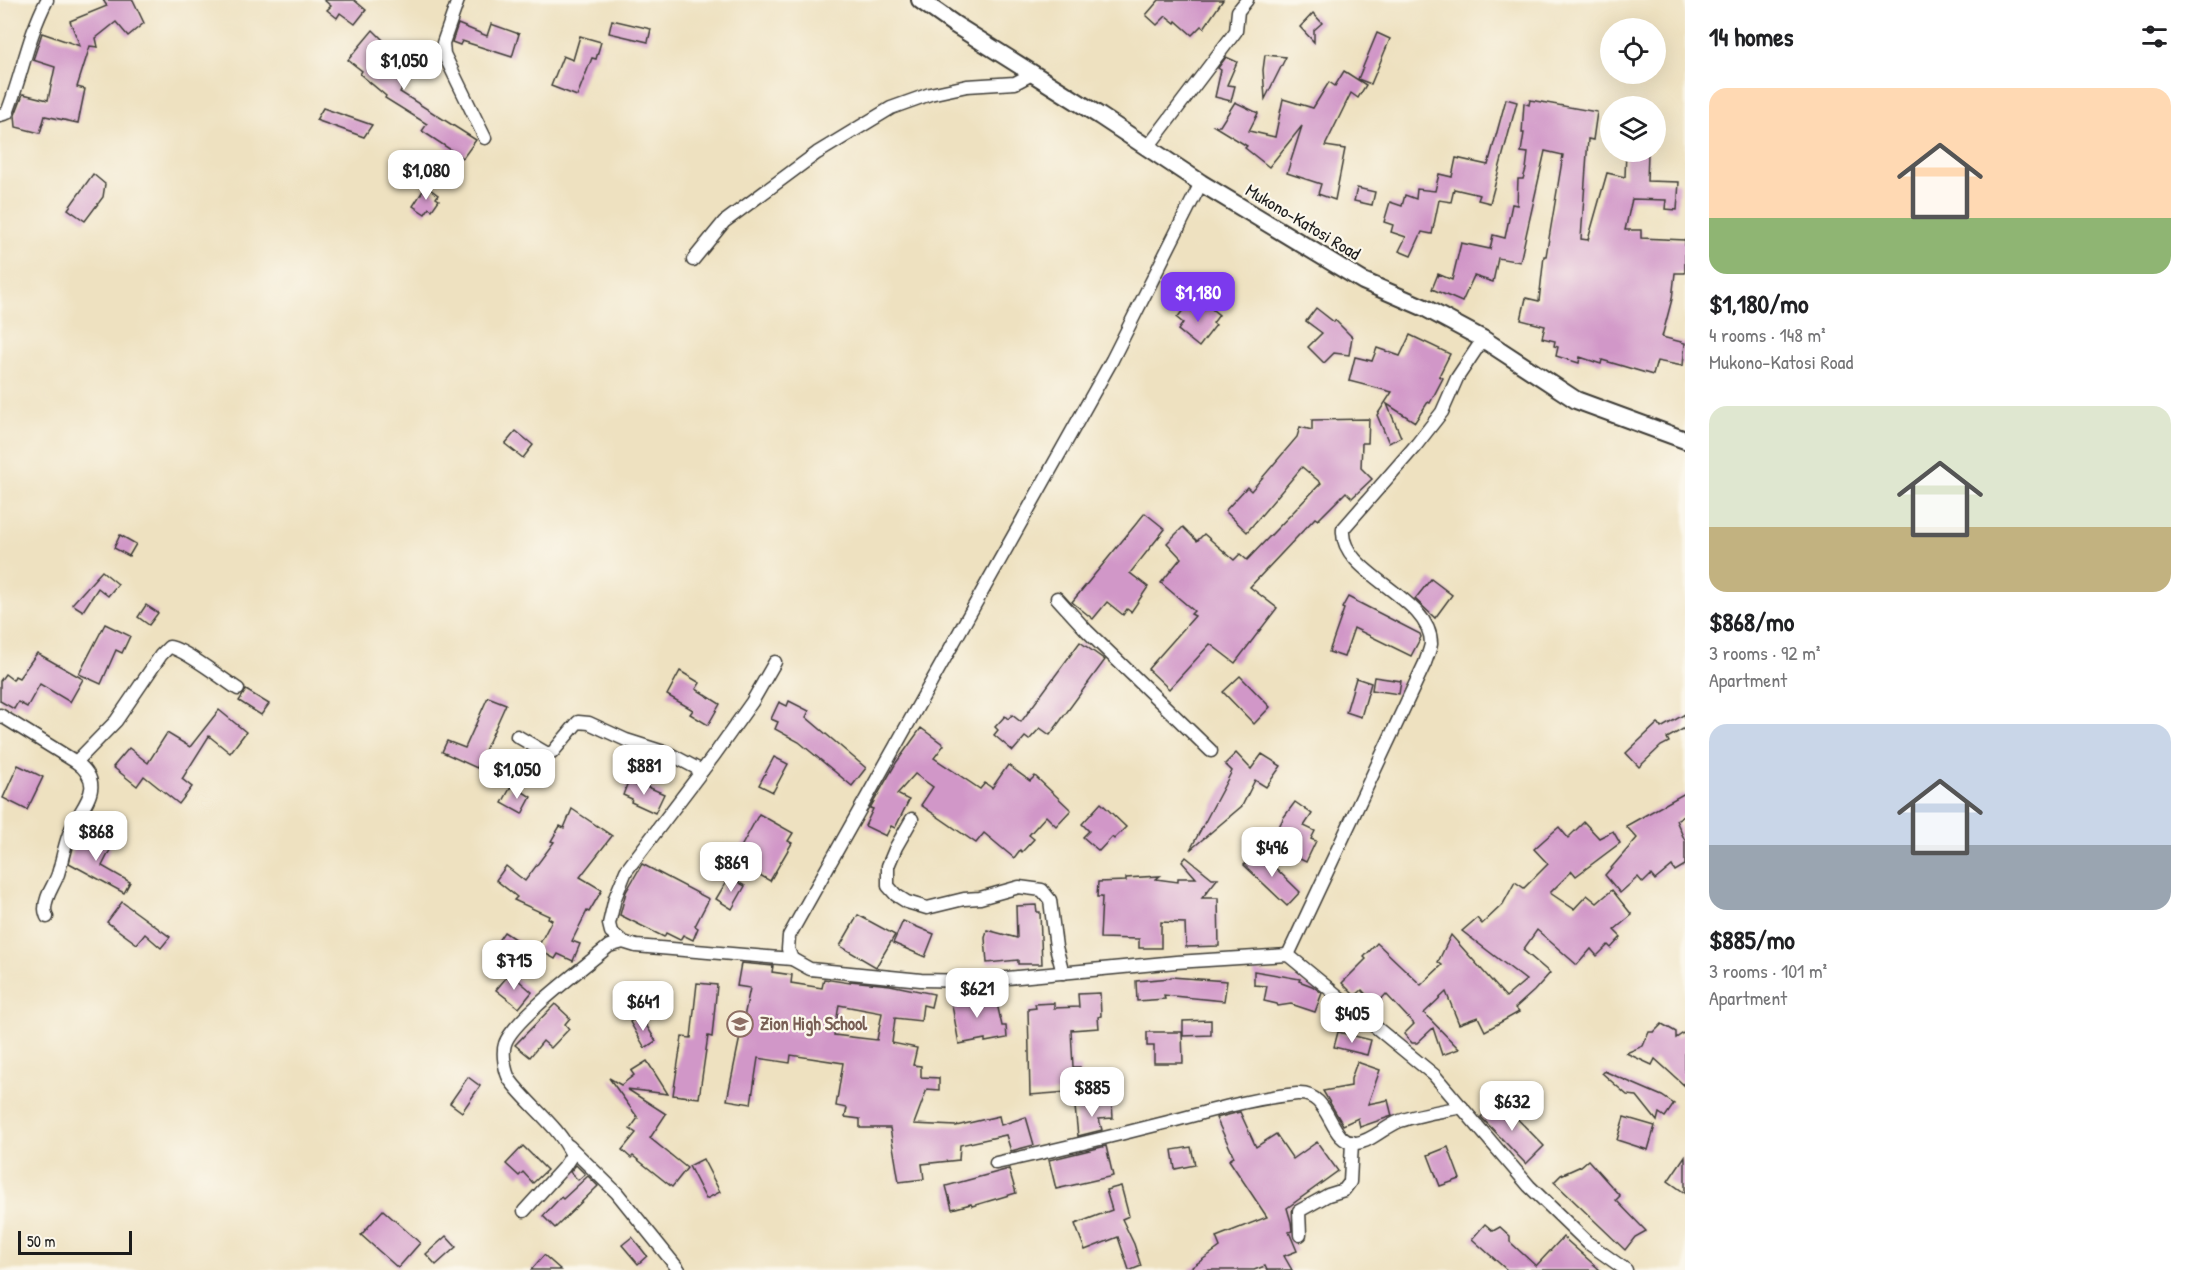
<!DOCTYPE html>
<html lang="en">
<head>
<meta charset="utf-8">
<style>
	body { margin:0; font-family:"Patrick Hand",sans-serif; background:#f2f2f2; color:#202124; height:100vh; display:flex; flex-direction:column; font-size:22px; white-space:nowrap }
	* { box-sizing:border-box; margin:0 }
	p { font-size:20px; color:#757577 }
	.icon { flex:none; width:33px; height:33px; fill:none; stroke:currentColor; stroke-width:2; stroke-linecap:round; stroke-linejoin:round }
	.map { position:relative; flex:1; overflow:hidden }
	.sheet { display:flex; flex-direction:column; background:#fff; width:510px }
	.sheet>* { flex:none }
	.tools { position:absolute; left:1600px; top:18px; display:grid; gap:12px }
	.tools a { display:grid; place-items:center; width:66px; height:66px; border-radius:50%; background:#fff; box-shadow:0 6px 24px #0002; font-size:30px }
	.scale { position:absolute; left:18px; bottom:15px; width:114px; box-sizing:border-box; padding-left:6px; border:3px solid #1c1c1c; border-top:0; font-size:16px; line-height:21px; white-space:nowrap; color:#1c1c1c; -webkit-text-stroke:4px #fbf7ec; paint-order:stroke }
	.price { position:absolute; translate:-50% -51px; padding:0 14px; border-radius:12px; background:#fff; color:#222; font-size:20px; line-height:39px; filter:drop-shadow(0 2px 3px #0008) }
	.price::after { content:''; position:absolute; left:50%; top:36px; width:18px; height:14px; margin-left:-9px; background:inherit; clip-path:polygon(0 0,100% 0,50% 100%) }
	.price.selected { background:#7c3aed; color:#fff }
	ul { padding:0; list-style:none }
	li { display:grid; align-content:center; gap:12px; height:318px; padding:0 24px }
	li span { display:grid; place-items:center; height:186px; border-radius:18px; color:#555 }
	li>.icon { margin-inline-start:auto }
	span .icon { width:108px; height:108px; fill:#fffc; stroke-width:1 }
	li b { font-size:26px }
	h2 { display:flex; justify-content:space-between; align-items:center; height:72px; padding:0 24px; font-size:26px }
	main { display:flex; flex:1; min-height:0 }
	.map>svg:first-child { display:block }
	.building { fill:#d197c8; fill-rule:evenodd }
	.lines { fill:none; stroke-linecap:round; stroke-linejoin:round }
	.minor-casing { stroke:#3c3a35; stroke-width:15 }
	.secondary-casing { stroke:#3c3a35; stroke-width:20 }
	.minor { stroke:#fff; stroke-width:12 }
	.secondary { stroke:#fff; stroke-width:16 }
	.labels { text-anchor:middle; stroke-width:4.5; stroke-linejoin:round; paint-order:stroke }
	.street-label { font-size:18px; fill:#1c1c1c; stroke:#fbf7ec }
	.education-label { font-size:18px; font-weight:bold; fill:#785e54; stroke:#fbf7ec; text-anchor:start }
</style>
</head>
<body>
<main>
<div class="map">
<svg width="1685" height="1270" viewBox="0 0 1685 1270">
	<rect width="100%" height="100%" fill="#fbf7ec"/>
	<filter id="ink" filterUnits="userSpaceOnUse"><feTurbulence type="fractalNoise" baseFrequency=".0167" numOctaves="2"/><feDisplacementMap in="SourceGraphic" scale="12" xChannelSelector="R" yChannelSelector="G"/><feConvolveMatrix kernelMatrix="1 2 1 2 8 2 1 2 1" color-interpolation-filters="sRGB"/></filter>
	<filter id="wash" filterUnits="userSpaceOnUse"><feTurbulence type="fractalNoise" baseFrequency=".008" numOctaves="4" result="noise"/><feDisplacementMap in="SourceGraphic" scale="24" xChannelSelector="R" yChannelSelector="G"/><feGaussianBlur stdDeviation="1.35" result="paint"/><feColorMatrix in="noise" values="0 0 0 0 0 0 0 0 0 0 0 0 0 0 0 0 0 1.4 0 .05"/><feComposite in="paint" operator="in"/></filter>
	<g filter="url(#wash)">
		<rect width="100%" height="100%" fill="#eee1c0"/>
		<g id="blocks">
			<g class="building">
				<polygon points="103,0 133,0 144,23 128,36 116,22 96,38 98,47 90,46 77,87 85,89 78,123 45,116 40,133 16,127 15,115 23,94 48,100 55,67 33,60 42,33 80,46 70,21 107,6"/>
				<polygon points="324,0 354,0 366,10 355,24 340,13 337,18 327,10 331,6"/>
				<polygon points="1159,0 1223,0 1204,28 1201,26 1192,35 1176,21 1175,23 1166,16 1157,25 1146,15"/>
				<polygon points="1313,13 1322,23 1314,30 1314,42 1300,27"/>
				<polygon points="612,20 651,29 648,42 609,33"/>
				<polygon points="458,24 487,36 491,24 519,34 512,57 462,41 460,45 452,42"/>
				<polygon points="373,30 394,51 393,52 404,59 399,65 411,72 400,92 476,140 463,158 422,131 427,124 385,98 386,96 360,74 362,71 348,60"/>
				<polygon points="1377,33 1390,39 1371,84 1358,79"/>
				<polygon points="580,36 601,42 596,59 592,58 577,96 551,86 563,56 573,60"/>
				<polygon points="1265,55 1286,57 1265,99 1263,70"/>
				<polygon points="1226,57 1237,62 1227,85 1235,86 1231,101 1215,97 1221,70 1218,68"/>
				<polygon points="1344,71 1366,85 1358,98 1351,93 1325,146 1345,149 1335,200 1318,194 1321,184 1287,173 1302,126 1269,167 1245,148 1247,146 1214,126 1220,126 1235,102 1258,113 1249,131 1275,137 1283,99 1313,108 1329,82 1335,86"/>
				<polygon points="1506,99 1517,102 1490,203 1478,200 1480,195 1454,189 1451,202 1439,200 1432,234 1422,232 1411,256 1399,251 1406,237 1391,232 1393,225 1384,222 1390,202 1402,206 1405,195 1416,199 1417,189 1435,191 1439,174 1452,177 1456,158 1488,165"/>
				<polygon points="1530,100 1597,112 1593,140 1588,139 1581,239 1588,240 1607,173 1625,177 1626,152 1648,152 1647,181 1679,182 1677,210 1665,209 1666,200 1632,199 1625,230 1641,230 1641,238 1685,240 1685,273 1675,273 1672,299 1662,337 1685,343 1683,366 1657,361 1653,375 1602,360 1601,364 1580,357 1579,363 1556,356 1558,347 1554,346 1555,341 1542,338 1545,326 1521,320 1526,298 1539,301 1544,256 1546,256 1563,155 1545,151 1520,262 1498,258 1493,282 1474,276 1462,302 1432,289 1438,274 1452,280 1461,243 1490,249 1493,235 1505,238 1512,204 1517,205 1518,179 1523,179 1526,169 1528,153 1521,152 1524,133 1522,133 1524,103 1529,105"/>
				<polygon points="323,108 372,125 364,137 316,120"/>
				<polygon points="93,174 105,184 103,197 85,221 68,209"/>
				<polygon points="426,186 438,195 436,198 439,200 432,210 429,208 425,214 413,206"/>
				<polygon points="1357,188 1375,192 1372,205 1354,201"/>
				<polygon points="1203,302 1219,315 1213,323 1216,325 1199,347 1178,330 1183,323 1177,318 1187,305 1192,309"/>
				<polygon points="1316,308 1334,322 1335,320 1352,337 1349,355 1334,353 1324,363 1308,347 1322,333 1306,321"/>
				<polygon points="1410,335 1450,354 1439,376 1443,378 1430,403 1428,402 1415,422 1387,404 1401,437 1389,443 1377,415 1392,392 1349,381 1355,357 1372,361 1377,348 1400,356"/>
				<polygon points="1369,419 1368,443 1362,443 1361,468 1372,479 1352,498 1346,492 1318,520 1315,518 1250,587 1277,608 1235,663 1210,644 1169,689 1148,669 1195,616 1191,614 1194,611 1161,583 1181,558 1167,543 1183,527 1197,541 1204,534 1234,560 1240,554 1247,560 1321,483 1302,467 1247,532 1225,511 1247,487 1251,491 1297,437 1300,427 1312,430 1312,420"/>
				<polygon points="516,431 533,445 523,458 505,444"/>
				<polygon points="1145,513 1165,529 1130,573 1148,587 1131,612 1127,609 1123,615 1107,602 1093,619 1072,602"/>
				<polygon points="120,535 136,544 129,556 114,548"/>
				<polygon points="102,571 118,584 108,596 98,588 83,611 72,604"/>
				<polygon points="1431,579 1452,595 1435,618 1415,599"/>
				<polygon points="1348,597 1420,634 1421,637 1411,656 1354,628 1344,657 1329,652 1344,609 1342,608"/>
				<polygon points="146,605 158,613 149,625 138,617"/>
				<polygon points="105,624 130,636 122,653 116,650 101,684 79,674"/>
				<polygon points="1080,642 1105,660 1050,735 1040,728 1029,740 1025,737 1013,751 994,735 998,730 995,727 1005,716 1008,719 1012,715 1021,722"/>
				<polygon points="37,653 83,679 70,702 40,684 27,707 18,702 14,709 0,701 0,681 5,674 13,680 15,676 19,678"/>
				<polygon points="680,671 700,683 696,689 720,704 708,725 690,714 693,710 667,695"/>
				<polygon points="1240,676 1270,707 1254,724 1223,692"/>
				<polygon points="1374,677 1401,681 1399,694 1372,690"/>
				<polygon points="1356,678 1371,683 1361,717 1346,712"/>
				<polygon points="246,690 269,704 261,715 239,701"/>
				<polygon points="488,697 506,704 477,768 442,752 447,741 465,748"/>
				<polygon points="789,701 809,711 806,717 866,768 852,786 799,742 775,729 778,722 771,719 779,702 787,706"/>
				<polygon points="219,710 246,732 230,753 209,736 182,779 192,787 179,804 144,776 137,786 113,767 129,748 148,763 167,733 190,747"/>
				<polygon points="1685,714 1685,728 1667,738 1669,742 1661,746 1639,767 1626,753 1658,723 1661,728"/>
				<polygon points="921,728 944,745 934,758 980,789 985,783 992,788 1008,765 1030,781 1035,776 1071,810 1056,826 1046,816 1029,835 1034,839 1022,852 1020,850 1014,858 984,833 976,843 921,805 933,787 915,774 897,794 909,800 895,828 891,826 886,836 865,826 873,809 870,808 896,763"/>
				<polygon points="1236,753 1251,769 1262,754 1281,766 1266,787 1255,780 1242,806 1190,850 1232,771 1225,764"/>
				<polygon points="774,757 788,764 773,792 759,785"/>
				<polygon points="18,765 43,777 27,810 3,798"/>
				<polygon points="628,782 638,786 639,783 664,794 655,813 631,802 632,799 623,795"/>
				<polygon points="512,785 531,797 522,814 502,803"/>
				<polygon points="1685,793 1685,815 1676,820 1685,841 1685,865 1675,871 1672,866 1655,880 1651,875 1643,883 1638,877 1620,893 1605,875 1637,838 1626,826"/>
				<polygon points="1295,802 1312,814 1304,826 1315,831 1311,839 1316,841 1306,862 1270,844 1284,817"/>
				<polygon points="1101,803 1126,827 1114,839 1112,837 1099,851 1083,837 1089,831 1082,824"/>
				<polygon points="572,809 612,836 580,877 602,890 589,912 587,911 572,941 580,944 573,961 558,954 555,959 537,949 552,920 548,918 549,916 514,900 517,897 496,880 506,866 525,881 554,842 551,841 560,826 564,828"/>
				<polygon points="759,814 793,833 788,841 792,843 770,881 748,868 755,855 741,847"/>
				<polygon points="1584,822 1599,838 1613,831 1620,843 1576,876 1572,871 1550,893 1574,909 1587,895 1597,903 1612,890 1632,915 1614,930 1621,937 1611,948 1608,945 1597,956 1591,949 1577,965 1537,930 1523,950 1550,973 1534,991 1515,1008 1519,1012 1485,1031 1478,1017 1459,1024 1446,992 1424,1013 1459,1049 1442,1055 1433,1028 1417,1043 1412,1043 1404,1034 1414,1024 1386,994 1376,1005 1362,990 1355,996 1342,983 1366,959 1364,957 1377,943 1421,985 1442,965 1438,962 1451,935 1506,997 1526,980 1462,931 1477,918 1482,924 1503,904 1515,882 1524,888 1548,864 1534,849 1544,840 1559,827 1568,838"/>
				<polygon points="82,832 111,848 102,866 130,882 124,893 69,863 73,848"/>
				<polygon points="1258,851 1300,892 1287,906 1244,865"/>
				<polygon points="1186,857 1212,878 1218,878 1202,898 1218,898 1219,946 1186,947 1185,923 1161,922 1161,948 1139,948 1139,939 1100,938 1102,897 1097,897 1098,882 1126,881 1126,878 1160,876 1156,879 1178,882 1178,878 1196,878 1182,862"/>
				<polygon points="642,864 709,899 695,926 698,928 693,940 683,935 680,940 666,933 664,937 620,915 626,892"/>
				<polygon points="729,877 745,886 732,909 716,899"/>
				<polygon points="122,902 170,937 161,948 145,934 137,944 107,922"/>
				<polygon points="1036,905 1037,912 1040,912 1042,964 1018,964 1018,960 987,963 985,938 987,930 1017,938 1016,906"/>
				<polygon points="858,915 895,935 876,967 840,946"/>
				<polygon points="903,921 934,934 925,957 893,943"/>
				<polygon points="504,932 527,947 514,966 491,951"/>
				<path d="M741 963 773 966 772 972 792 975 791 983 822 988 824 979 850 983V981L890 985 934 994 931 1007 923 1005 921 1021 895 1018 892 1043 917 1048 913 1065 921 1066V1077L939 1078V1090L927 1089 914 1124 956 1126 999 1116 1001 1125 1026 1117 1034 1145 1011 1151 1006 1135 960 1145 959 1160 922 1164 924 1179 899 1182 890 1128H860V1119L845 1117 847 1108 836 1106 843 1063 791 1055 790 1063 758 1058 751 1104 727 1100 750 988 737 986ZM839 1005 882 1013 877 1040 834 1035Z"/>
				<polygon points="1254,971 1300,979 1299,981 1312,986 1322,993 1315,1012 1291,1004 1278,1006 1277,1004 1264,1001 1267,986 1254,985"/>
				<polygon points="510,973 532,992 519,1008 496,990"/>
				<polygon points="1171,977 1227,981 1224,1001 1164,995 1165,999 1137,1001 1136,981 1171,978"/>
				<polygon points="697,983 717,985 712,1037 708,1036 699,1098 673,1095 682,1037 691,1038"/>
				<polygon points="962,991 963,998 987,993 989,1001 996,999 1002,1026 1006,1026 1007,1038 985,1042 985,1039 959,1044 950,994"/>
				<polygon points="1100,993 1101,1016 1098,1017 1099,1028 1071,1030 1073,1067 1080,1067 1081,1091 1030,1095 1028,1009 1036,1008 1035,1004 1054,1003 1054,1008 1079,1007 1078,994"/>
				<polygon points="555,1004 570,1018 565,1024 569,1029 551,1048 543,1041 530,1057 515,1045"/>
				<polygon points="640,1015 656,1041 645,1048 630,1022"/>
				<polygon points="1211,1020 1211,1035 1183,1036 1183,1021"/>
				<polygon points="1662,1024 1676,1032 1676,1038 1685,1032 1685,1086 1655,1059 1652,1065 1626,1053 1643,1046 1649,1032 1654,1032"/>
				<polygon points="1147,1032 1182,1032 1183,1063 1154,1063 1154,1046 1147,1046"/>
				<polygon points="1338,1032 1371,1040 1367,1055 1334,1047"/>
				<polygon points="647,1061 668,1094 627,1089 666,1114 650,1138 687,1168 672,1187 633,1156 631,1158 622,1150 636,1133 630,1129 638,1118 609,1078 621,1085 634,1075 631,1071"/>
				<polygon points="1357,1062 1380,1070 1368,1104 1388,1100 1392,1116 1360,1127 1358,1118 1343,1125 1323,1091 1351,1086 1351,1079"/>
				<polygon points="1604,1071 1662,1096 1674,1104 1665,1117 1659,1113 1657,1121 1637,1096 1627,1095 1602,1073"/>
				<polygon points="468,1077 480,1086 462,1112 450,1103"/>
				<polygon points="1498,1099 1544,1146 1526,1164 1481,1117"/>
				<polygon points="1112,1104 1113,1118 1099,1119 1102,1130 1078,1136 1075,1107"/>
				<polygon points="1240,1112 1256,1147 1276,1134 1293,1159 1317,1142 1338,1171 1287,1208 1291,1222 1292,1231 1289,1232 1297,1251 1284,1256 1292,1270 1267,1270 1265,1266 1254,1270 1188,1270 1220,1247 1216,1237 1267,1217 1229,1160 1234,1157 1216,1118"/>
				<polygon points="1624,1117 1655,1126 1648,1150 1617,1140"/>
				<polygon points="523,1146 547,1170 533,1183 523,1172 519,1176 506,1164"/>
				<polygon points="1106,1146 1113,1176 1056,1189 1049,1160"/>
				<polygon points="1191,1147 1195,1165 1175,1169 1172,1150"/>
				<polygon points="1448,1147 1460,1179 1440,1186 1428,1155"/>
				<polygon points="1685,1156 1685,1193 1668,1181"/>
				<polygon points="703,1159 720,1192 706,1199 689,1166"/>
				<polygon points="1588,1160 1620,1196 1616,1200 1646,1231 1635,1237 1625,1250 1554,1182 1561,1175 1581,1166"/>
				<polygon points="576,1165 585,1174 578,1180 570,1172"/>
				<polygon points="1009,1169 1016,1193 972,1206 971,1204 952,1209 946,1186"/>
				<polygon points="588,1176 598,1186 555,1228 543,1216 561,1197 563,1199"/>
				<polygon points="1121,1186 1129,1216 1122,1219 1134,1244 1141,1266 1131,1270 1129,1270 1118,1237 1085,1250 1075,1224 1112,1210 1106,1190"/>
				<polygon points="383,1210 420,1243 398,1268 361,1235"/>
				<polygon points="1485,1224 1493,1231 1500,1227 1510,1236 1510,1242 1536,1266 1563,1237 1600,1270 1507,1270 1472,1239"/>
				<polygon points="446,1236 456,1247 436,1265 426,1254"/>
				<polygon points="632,1237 647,1256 638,1264 622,1245"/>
				<polygon points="544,1255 561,1270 531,1270"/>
			</g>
		</g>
	</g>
	<g filter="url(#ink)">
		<use href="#blocks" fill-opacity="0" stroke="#3c3a35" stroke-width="1.5"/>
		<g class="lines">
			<g class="minor-casing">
				<g id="minor">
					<polyline points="458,0 443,43 444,54 485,138"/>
					<path d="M0 115 7 113C22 75 28 36 47 0"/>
					<polyline points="1148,147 1236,31 1238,11 1247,0"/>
					<polyline points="1201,183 1112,360 789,936 788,949 792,959 810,969 921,980 976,981 1176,962 1288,955 1434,1075 1529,1186 1588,1243 1626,1270"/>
					<polyline points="693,260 724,222 817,153 891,108 930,94 967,86 1015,83 1034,73"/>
					<polyline points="1057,598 1087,631 1211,751"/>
					<polyline points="775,662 752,702 715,754 626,871 615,898 609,924 611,932 623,942 636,946 792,959"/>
					<path d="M0 715 76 762C110 787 78 808 69 834 64 847 62 861 58 874 54 886 45 896 45 909 45 912 46 914 47 917"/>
					<polyline points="517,736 546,753 552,753 578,722 589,723 626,740 670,754 702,771"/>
					<path d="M76 762 116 721 161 655 169 647C183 648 224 680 238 689"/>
					<polyline points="912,819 896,847 888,866 888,886 896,895 907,902 927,908 964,899 980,898 1019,887 1042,890 1050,900 1056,947 1063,973"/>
					<path d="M1288 955 1425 663C1427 657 1430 650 1431 644 1432 597 1339 574 1343 529L1417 444 1442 412 1457 378 1483 339"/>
					<polyline points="569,1146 617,1193 679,1270"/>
					<path d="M996 1163C1051 1151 1105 1138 1160 1124 1205 1113 1250 1098 1297 1094 1332 1091 1328 1144 1356 1143 1371 1142 1386 1126 1400 1121 1420 1114 1442 1111 1462 1107"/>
					<path d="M524 1211 564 1167 572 1155C558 1125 529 1106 510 1080 505 1072 502 1053 505 1044 512 1020 587 965 609 946L623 942"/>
					<polyline points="1300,1235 1299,1211 1328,1195 1344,1190 1350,1182 1352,1142"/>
				</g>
			</g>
			<g class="secondary-casing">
				<polyline id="secondary" points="920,0 954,24 1100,116 1201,183 1363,281 1425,308 1483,339 1576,400 1685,440"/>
			</g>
			<use href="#minor" class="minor"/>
			<use href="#secondary" class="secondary"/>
		</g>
	</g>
	<defs>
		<g id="school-ring" transform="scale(1.35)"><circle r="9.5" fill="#fbf7ec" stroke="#8d6e63" stroke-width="1.5"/><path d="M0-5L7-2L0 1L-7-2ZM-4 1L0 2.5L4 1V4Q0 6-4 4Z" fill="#8d6e63"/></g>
	</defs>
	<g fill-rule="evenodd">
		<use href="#school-ring" x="740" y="1024"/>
	</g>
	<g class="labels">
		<g class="street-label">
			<text transform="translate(1303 222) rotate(31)" y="6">Mukono-Katosi Road</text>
		</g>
		<g class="education-label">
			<text x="760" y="1030">Zion High School</text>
		</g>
	</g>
</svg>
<div class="tools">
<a><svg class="icon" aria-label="locate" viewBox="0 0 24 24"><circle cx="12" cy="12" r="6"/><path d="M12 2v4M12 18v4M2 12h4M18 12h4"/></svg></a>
<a><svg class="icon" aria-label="layers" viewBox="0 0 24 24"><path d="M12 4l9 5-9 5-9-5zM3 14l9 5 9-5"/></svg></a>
</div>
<div class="scale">50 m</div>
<b class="price" style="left:404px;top:91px">$1,050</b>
<b class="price" style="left:426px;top:201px">$1,080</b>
<b class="price selected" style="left:1198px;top:323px">$1,180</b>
<b class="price" style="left:644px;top:796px">$881</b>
<b class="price" style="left:517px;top:800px">$1,050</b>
<b class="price" style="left:96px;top:862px">$868</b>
<b class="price" style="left:1272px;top:878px">$496</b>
<b class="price" style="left:731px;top:893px">$869</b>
<b class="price" style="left:514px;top:991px">$715</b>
<b class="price" style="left:977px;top:1019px">$621</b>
<b class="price" style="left:643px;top:1032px">$641</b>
<b class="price" style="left:1352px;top:1044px">$405</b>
<b class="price" style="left:1092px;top:1118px">$885</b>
<b class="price" style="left:1512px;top:1132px">$632</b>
</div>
<section class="sheet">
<h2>14 homes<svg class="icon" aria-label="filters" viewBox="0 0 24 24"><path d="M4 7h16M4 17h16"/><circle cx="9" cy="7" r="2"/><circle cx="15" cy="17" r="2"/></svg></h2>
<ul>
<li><span style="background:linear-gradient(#ffd9b3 70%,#8fb573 0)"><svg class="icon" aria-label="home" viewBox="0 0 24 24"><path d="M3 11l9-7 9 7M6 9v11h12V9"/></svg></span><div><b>$1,180/mo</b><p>4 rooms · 148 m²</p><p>Mukono-Katosi Road</p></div></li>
<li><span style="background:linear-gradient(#dfe7d0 65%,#c2b280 0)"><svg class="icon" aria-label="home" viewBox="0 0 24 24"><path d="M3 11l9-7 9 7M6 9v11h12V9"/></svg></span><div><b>$868/mo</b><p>3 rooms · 92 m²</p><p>Apartment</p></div></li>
<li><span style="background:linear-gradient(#c9d6e8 65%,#9aa5b1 0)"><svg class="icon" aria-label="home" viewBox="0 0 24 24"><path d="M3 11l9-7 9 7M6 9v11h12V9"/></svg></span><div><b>$885/mo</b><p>3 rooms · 101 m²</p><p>Apartment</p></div></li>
</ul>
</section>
</main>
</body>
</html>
